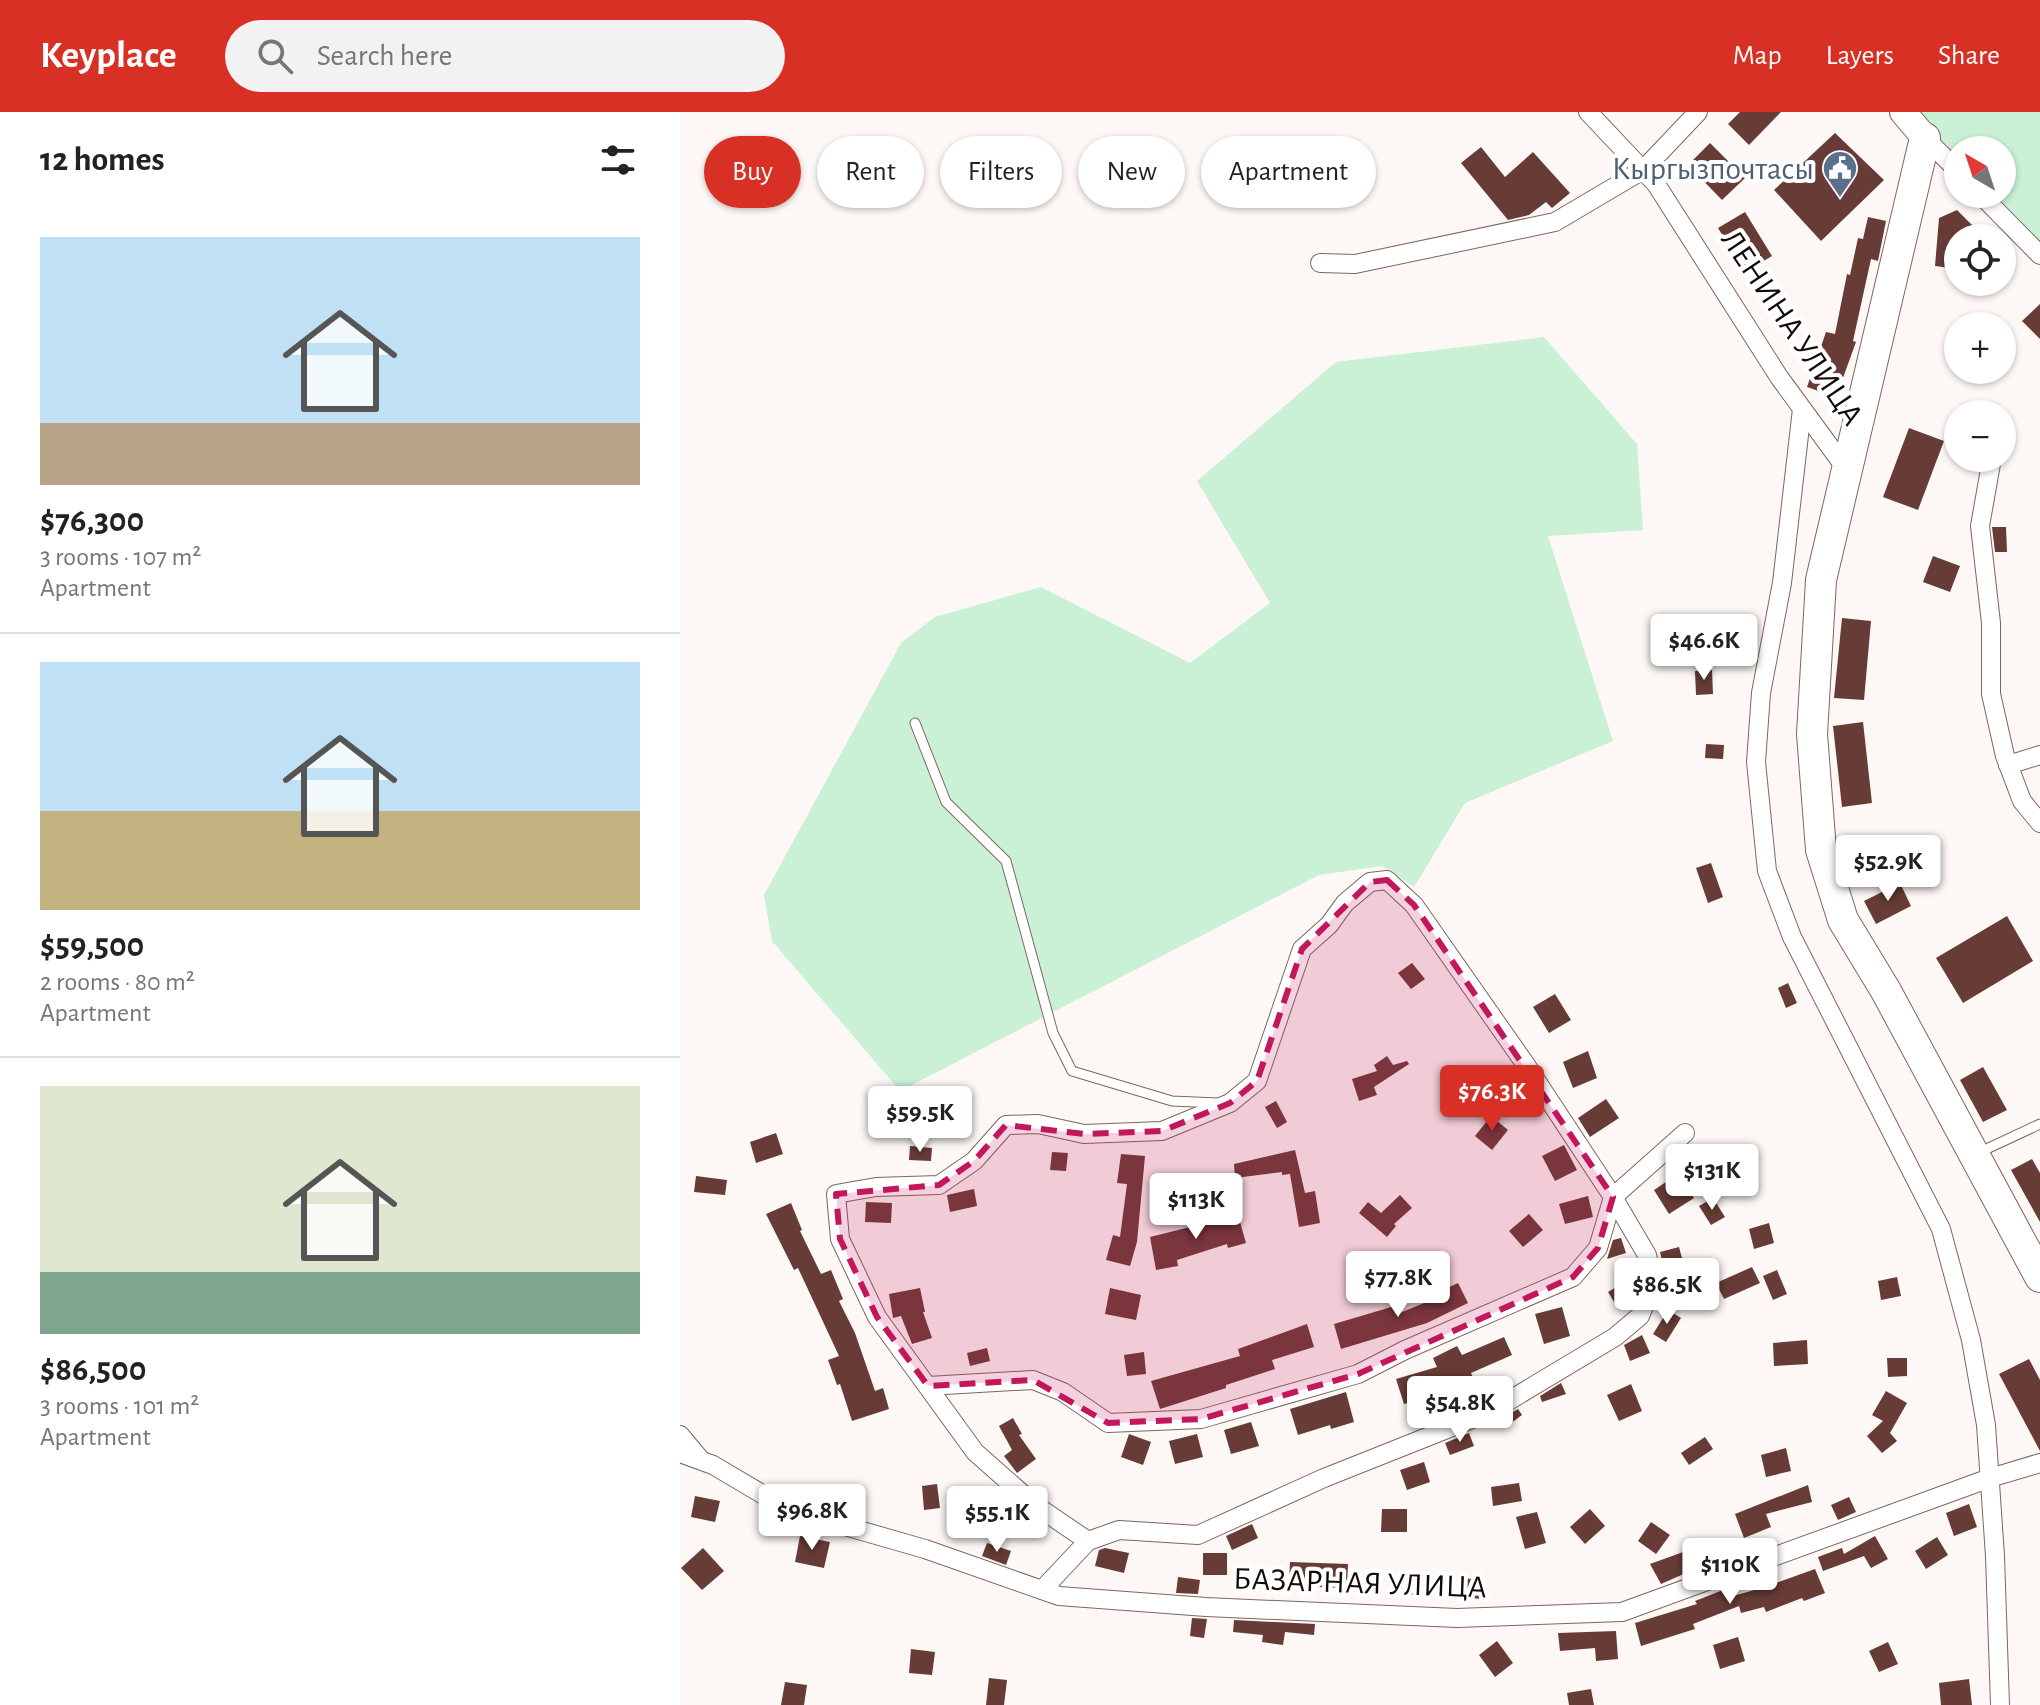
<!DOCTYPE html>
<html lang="en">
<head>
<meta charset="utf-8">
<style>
	body { margin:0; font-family:"Alegreya Sans",sans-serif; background:#f2f2f2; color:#222; height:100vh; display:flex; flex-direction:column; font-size:30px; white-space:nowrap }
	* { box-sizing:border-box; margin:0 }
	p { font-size:26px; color:#767676 }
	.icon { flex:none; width:44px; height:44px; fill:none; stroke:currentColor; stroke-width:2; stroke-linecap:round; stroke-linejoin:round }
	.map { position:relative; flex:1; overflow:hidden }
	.sheet { display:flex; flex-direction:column; background:#fff; width:680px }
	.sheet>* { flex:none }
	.top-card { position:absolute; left:24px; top:24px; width:760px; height:72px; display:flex; gap:16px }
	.needle { width:52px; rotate:321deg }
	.fabs { position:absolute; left:1264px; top:24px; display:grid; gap:16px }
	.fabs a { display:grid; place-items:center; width:72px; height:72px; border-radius:50%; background:#fff; box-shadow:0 2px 6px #0004; font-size:40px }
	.price { position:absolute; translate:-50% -68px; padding:0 18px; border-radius:8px; background:#fff; color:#222; font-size:26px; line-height:52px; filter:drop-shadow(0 2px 4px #0008) }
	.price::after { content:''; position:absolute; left:50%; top:48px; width:24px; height:18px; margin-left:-12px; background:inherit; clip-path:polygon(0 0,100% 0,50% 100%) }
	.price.current { background:#d93025; color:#fff }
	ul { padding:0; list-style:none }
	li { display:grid; align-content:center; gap:16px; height:424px; padding:0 40px }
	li+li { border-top:2px solid #e0e0e0 }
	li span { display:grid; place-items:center; height:248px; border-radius:0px; color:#555 }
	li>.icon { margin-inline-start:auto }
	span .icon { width:144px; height:144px; fill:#fffc; stroke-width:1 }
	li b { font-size:34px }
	h2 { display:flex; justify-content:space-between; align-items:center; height:96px; padding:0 40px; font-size:34px }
	.pill { padding:0 28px; border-radius:36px; background:#fff; box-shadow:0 2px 6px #0004; font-size:28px; line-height:72px }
	.pill.current { background:#d93025; color:#fff }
	header { display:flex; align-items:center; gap:48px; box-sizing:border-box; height:112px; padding:0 40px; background:#d93025; color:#fff }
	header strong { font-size:38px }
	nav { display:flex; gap:44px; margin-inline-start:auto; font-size:28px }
	.search { width:560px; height:72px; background:#f2f2f2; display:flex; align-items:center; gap:20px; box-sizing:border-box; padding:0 28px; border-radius:44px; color:#767676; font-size:30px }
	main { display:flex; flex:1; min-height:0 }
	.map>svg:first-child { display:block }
	.green { fill:#caf0d6 }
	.building { fill:#683c36 }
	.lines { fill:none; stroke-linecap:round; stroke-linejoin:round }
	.lane-casing { stroke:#7d675d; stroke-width:11 }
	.street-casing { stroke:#7d675d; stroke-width:20 }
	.secondary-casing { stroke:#7d675d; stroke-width:28 }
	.primary-casing { stroke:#7d675d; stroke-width:32 }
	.lane { stroke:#fff; stroke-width:9 }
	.street { stroke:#fff; stroke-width:18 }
	.secondary { stroke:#fff; stroke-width:26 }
	.primary { stroke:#fff; stroke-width:30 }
	.marked { fill:#c2185b; fill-opacity:0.2; stroke:#c2185b; stroke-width:6; stroke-dasharray:16 10; stroke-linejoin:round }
	.labels { text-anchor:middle; stroke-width:8; stroke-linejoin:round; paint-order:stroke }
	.service-label { font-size:32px; fill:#4e5e75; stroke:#fff; text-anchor:end }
	.street-label { font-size:32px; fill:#130b07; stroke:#fff }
</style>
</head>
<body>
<header>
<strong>Keyplace</strong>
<div class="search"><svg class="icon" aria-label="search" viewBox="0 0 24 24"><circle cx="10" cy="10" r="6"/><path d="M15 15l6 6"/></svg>Search here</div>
<nav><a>Map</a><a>Layers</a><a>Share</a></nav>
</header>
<main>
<section class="sheet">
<h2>12 homes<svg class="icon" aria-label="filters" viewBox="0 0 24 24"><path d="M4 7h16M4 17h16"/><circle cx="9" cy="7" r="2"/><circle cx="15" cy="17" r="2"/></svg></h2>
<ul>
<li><span style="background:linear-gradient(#bfe0f5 75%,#b9a48a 0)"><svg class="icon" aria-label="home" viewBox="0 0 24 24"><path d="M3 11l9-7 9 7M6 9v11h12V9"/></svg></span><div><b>$76,300</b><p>3 rooms · 107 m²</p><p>Apartment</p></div></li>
<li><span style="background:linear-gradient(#bfe0f5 60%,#c2b280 0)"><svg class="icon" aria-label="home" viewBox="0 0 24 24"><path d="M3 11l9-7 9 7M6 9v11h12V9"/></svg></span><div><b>$59,500</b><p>2 rooms · 80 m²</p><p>Apartment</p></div></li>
<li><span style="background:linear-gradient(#dfe7d0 75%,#7fa58c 0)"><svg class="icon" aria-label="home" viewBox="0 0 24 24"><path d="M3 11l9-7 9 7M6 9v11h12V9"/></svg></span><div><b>$86,500</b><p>3 rooms · 101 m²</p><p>Apartment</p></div></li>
</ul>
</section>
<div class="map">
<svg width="1360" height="1593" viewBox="0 0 1360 1593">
	<rect width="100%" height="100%" fill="#fdf8f5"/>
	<g class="green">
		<polygon points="1235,0 1360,0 1360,130 1314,82 1322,82 1322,38 1278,38 1278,45"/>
		<polygon points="864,225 957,332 963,418 868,424 933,629 785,691 734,775 702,754 639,763 220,979 92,829 84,783 221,531 255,505 361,475 510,551 590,491 517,369 656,250"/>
	</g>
	<g class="building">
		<polygon points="1060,0 1101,0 1069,33 1048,12"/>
		<polygon points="1155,21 1204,68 1141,129 1094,78"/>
		<polygon points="1030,31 1065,66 1042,88 1008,53"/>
		<polygon points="801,35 825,65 853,40 890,81 872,96 866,90 849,103 828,108 781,51"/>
		<polygon points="1277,98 1305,126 1277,126 1277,157 1255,154 1259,106"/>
		<polygon points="1065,100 1092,144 1065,160 1038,116"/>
		<polygon points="1188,105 1206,109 1198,149 1191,147 1173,229 1176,230 1156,285 1127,275 1146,220 1155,222 1167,162 1170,163 1178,126 1183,127"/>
		<polygon points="1360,192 1360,227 1342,209"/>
		<polygon points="1229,316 1264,329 1238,398 1203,385"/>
		<polygon points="1312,415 1326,415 1327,440 1315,440"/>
		<polygon points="1253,444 1280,454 1270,480 1243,470"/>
		<polygon points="1162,506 1191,509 1184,588 1154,586"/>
		<polygon points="1032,558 1033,582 1016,583 1015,559"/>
		<polygon points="1183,610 1192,691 1162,695 1153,614"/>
		<polygon points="1026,632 1044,633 1043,647 1025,646"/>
		<polygon points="1031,751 1043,785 1028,791 1016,756"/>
		<polygon points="1220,771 1231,794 1196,812 1184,789"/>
		<polygon points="1327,804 1353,849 1283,891 1256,846"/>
		<polygon points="732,851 745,867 731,877 718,861"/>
		<polygon points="1108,871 1117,891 1106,896 1098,876"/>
		<polygon points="875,882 891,908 869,921 853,895"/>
		<polygon points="908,939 917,966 893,976 883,950"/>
		<polygon points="707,944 713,953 727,949 729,952 694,975 697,983 679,989 672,967 697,959 694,953"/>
		<polygon points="1303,955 1327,998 1303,1010 1280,968"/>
		<polygon points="926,987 939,1006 910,1025 898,1006"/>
		<polygon points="596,989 607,1010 597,1016 585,995"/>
		<polygon points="811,1004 828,1018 812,1038 795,1024"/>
		<polygon points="96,1021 103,1042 76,1051 70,1030"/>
		<polygon points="884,1033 897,1058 875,1069 862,1044"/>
		<polygon points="230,1034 252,1036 251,1049 229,1048"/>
		<polygon points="615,1038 625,1081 635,1079 640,1111 619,1115 610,1062 602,1063 602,1060 555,1066 554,1052"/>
		<polygon points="372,1040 388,1041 386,1059 370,1058"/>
		<polygon points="441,1042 465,1044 457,1130 450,1154 426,1148 433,1123 440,1125 447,1072 437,1071"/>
		<polygon points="1352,1047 1360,1061 1360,1110 1331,1058"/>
		<polygon points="998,1062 1014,1086 989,1102 974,1078"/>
		<polygon points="16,1064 47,1068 45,1083 14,1080"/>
		<polygon points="294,1077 297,1094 270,1100 267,1083"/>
		<polygon points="720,1083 732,1096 714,1112 716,1114 707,1125 679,1101 688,1090 701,1101"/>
		<polygon points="908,1084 913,1105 885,1112 879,1092"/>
		<polygon points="1033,1086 1045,1105 1031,1113 1019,1094"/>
		<polygon points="186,1090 212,1091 211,1111 185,1110"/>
		<polygon points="111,1091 122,1118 120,1119 141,1162 151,1158 163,1187 159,1189 175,1221 195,1279 203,1276 209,1297 172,1309 160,1272 157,1273 148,1248 159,1244 118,1156 114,1158 86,1102"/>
		<polygon points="849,1102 863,1118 843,1135 829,1119"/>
		<polygon points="558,1103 566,1131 548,1136 547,1132 497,1148 498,1154 476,1158 470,1125"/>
		<polygon points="1089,1111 1094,1131 1074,1137 1069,1117"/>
		<polygon points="941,1126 946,1141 927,1147 933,1128"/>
		<polygon points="999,1135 1006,1161 986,1165 980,1140"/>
		<polygon points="1072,1155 1080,1171 1044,1187 1036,1171"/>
		<polygon points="1097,1158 1107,1182 1093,1188 1083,1164"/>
		<polygon points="1217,1165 1221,1184 1201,1188 1198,1169"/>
		<polygon points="778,1171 788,1191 747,1211 661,1237 654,1212 718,1193 720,1201 761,1184 759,1180"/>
		<polygon points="943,1171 954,1188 939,1198 928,1180"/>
		<polygon points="240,1176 245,1200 243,1200 252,1226 232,1232 221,1204 213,1206 209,1182"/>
		<polygon points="430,1176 461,1183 456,1208 425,1202"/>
		<polygon points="882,1195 890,1224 864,1232 855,1202"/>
		<polygon points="988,1198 1001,1206 986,1230 973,1222"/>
		<polygon points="627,1212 634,1235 592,1248 595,1257 546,1273 546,1276 480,1297 471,1269 560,1244 558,1237"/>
		<polygon points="962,1223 970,1241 950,1249 944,1233"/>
		<polygon points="824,1225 832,1243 791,1261 794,1268 769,1280 724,1292 716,1267 757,1255 753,1246 777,1234 782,1243"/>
		<polygon points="1127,1228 1128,1252 1094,1254 1093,1231"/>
		<polygon points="307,1236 310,1249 290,1254 287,1241"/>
		<polygon points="464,1240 466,1262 447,1264 444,1243"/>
		<polygon points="1207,1246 1227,1246 1227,1264 1208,1265"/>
		<polygon points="1349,1247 1360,1268 1360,1339 1319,1262"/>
		<polygon points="881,1271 886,1282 862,1290 860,1284"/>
		<polygon points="951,1272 962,1299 939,1309 927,1283"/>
		<polygon points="1206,1279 1227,1291 1210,1321 1217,1329 1202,1341 1187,1324 1203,1309 1192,1303"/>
		<polygon points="666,1280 674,1310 651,1317 650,1313 618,1323 610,1297"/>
		<polygon points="838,1297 842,1303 827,1314 822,1307"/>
		<polygon points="333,1306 342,1322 339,1323 356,1347 337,1361 324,1344 332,1338 319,1314"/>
		<polygon points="571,1310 579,1334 551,1342 544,1318"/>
		<polygon points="789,1321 794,1334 770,1343 765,1331"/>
		<polygon points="449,1322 471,1330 463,1353 441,1345"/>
		<polygon points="517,1322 523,1345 495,1352 489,1329"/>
		<polygon points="1025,1325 1033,1337 1009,1353 1001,1341"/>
		<polygon points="1106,1336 1111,1359 1086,1365 1081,1343"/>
		<polygon points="744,1350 750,1370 727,1378 720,1358"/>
		<polygon points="839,1371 842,1389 813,1394 811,1375"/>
		<polygon points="257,1372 260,1396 244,1398 242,1374"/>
		<polygon points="1128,1373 1132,1390 1086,1402 1091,1415 1064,1426 1055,1402"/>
		<polygon points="15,1384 40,1389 35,1410 11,1405"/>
		<polygon points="1169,1385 1176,1400 1158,1408 1151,1393"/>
		<polygon points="1289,1392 1297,1415 1274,1424 1266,1401"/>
		<polygon points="702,1397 727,1397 727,1420 701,1420"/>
		<polygon points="910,1397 925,1414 905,1432 890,1415"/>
		<polygon points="857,1400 866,1431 845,1437 836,1405"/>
		<polygon points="297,1401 299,1415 282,1417 280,1403"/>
		<polygon points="971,1410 990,1423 976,1442 958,1429"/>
		<polygon points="572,1412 578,1426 552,1438 546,1424"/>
		<polygon points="120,1424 150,1430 144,1456 115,1450"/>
		<polygon points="1195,1424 1208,1447 1191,1456 1184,1444 1143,1459 1138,1445 1162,1436 1164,1442"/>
		<polygon points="1257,1425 1268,1443 1246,1457 1235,1439"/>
		<polygon points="307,1431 331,1439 326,1453 302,1444"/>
		<polygon points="1017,1435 1024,1453 981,1472 970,1452"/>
		<polygon points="23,1436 44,1459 22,1478 1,1456"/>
		<polygon points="425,1436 449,1441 444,1461 415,1454 419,1438"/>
		<rect x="523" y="1441" width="24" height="22"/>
		<polygon points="610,1450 668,1452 667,1476 609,1474"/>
		<polygon points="1135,1457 1145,1481 1124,1489 1122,1486 1086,1500 1084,1495 1061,1501 1059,1494 1013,1512 1015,1517 961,1534 955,1511 1017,1492 1015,1489 1043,1478 1046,1486 1085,1475"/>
		<polygon points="728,1462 752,1464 749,1485 725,1482"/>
		<polygon points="498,1465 520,1468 518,1482 496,1481"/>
		<polygon points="781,1466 804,1468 802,1487 779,1485"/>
		<polygon points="512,1506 527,1507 524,1526 510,1524"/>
		<polygon points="554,1508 635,1512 634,1523 605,1520 603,1533 582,1530 583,1523 553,1520"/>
		<polygon points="936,1519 938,1547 916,1549 915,1536 880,1539 878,1521"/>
		<polygon points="1058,1525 1065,1549 1040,1557 1033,1533"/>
		<polygon points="817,1529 833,1551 815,1565 799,1543"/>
		<polygon points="1208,1530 1218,1552 1199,1560 1189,1539"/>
		<polygon points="231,1537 255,1540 252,1563 229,1561"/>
		<polygon points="309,1566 327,1568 324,1593 306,1593"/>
		<polygon points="1289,1567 1292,1593 1261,1593 1259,1571"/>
		<polygon points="105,1570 127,1573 124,1593 101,1593"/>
		<polygon points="911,1577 914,1593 889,1593 887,1581"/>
	</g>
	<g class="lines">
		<g class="lane-casing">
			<g id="lane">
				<polyline points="235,611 266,690 326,749 373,921 392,959 492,989 538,991"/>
				<polyline points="1298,1041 1360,1012"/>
			</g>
		</g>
		<g class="street-casing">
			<g id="street">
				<polyline points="908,0 976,72 1099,265 1167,358"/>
				<polyline points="1245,26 1278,59"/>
				<polyline points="1300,82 1360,143"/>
				<polyline points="640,151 675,152 875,110 963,58 1018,0"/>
				<polyline points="1122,297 1102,471 1081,581 1076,650 1087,759 1112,825 1261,1117 1291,1228 1306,1313 1315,1444 1320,1593"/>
				<polyline points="1312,346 1300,414 1311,511 1311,582 1325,644 1342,689 1360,711"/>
				<polyline points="1328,653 1360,643"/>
				<polyline points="248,1274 353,1268 383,1280 428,1311 521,1307 678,1262 725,1238 893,1165 918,1136 933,1085 1005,1021"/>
				<polyline points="0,1323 20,1347"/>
				<polyline points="0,1341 33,1353 109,1398 245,1437 379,1484 526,1495 777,1506 942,1500 1310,1366 1360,1351"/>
				<polyline points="362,1478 408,1429 439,1418 518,1423 644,1366 810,1300 935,1225 960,1204 973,1172 967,1143 933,1085 846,953 734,793 707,768 690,770 665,791 649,813 622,837 577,969 550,991 482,1019 404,1022 358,1012 326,1013 294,1049 259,1073 196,1075 156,1082 160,1127 197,1205 295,1340 355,1393 408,1429"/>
			</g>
		</g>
		<g class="secondary-casing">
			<polyline id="secondary" points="1223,0 1245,26"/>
		</g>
		<g class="primary-casing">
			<polyline id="primary" points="1245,26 1141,468 1132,622 1141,738 1163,808 1206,879 1360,1165"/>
		</g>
		<use href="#lane" class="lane"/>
		<use href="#street" class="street"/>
		<use href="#secondary" class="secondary"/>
		<use href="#primary" class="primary"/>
	</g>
	<path class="marked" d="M707 768 734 793 933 1085 918 1136 893 1165 678 1262 521 1307 428 1311 353 1268 248 1274 197 1205 160 1127 156 1082 259 1073 294 1049 326 1013 404 1022 482 1019 550 991 577 969 622 837 690 770Z"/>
	<defs>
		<g id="civic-pin" transform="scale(1.8)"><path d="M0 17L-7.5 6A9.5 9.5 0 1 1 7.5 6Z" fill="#5c6f8a" stroke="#fff"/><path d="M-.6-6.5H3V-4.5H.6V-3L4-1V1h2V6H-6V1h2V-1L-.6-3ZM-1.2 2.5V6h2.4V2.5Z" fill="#fff"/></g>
	</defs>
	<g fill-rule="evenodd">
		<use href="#civic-pin" x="1160" y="56"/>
	</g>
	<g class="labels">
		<g class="service-label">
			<text x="1134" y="67">Кыргызпочтасы</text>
		</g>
		<g class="street-label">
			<text transform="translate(1113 215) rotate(56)" y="11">ЛЕНИНА УЛИЦА</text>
			<text transform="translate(680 1470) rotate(2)" y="11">БАЗАРНАЯ УЛИЦА</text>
		</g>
	</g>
</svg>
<div class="fabs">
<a><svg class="needle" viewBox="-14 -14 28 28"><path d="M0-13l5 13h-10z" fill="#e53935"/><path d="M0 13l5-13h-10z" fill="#767676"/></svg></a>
<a><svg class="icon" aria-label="locate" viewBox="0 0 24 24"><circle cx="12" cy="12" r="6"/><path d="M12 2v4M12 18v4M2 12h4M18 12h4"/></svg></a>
<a>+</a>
<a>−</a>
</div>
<b class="price" style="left:1024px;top:570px">$46.6K</b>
<b class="price" style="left:1208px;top:791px">$52.9K</b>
<b class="price current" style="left:812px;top:1021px">$76.3K</b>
<b class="price" style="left:240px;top:1042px">$59.5K</b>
<b class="price" style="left:1032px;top:1100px">$131K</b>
<b class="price" style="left:516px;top:1129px">$113K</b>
<b class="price" style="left:718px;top:1207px">$77.8K</b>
<b class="price" style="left:987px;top:1214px">$86.5K</b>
<b class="price" style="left:780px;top:1332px">$54.8K</b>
<b class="price" style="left:132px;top:1440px">$96.8K</b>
<b class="price" style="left:317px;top:1442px">$55.1K</b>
<b class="price" style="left:1050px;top:1494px">$110K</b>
<div class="top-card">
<a class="pill current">Buy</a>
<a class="pill">Rent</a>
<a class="pill">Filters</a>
<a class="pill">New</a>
<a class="pill">Apartment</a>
</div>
</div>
</main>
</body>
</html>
